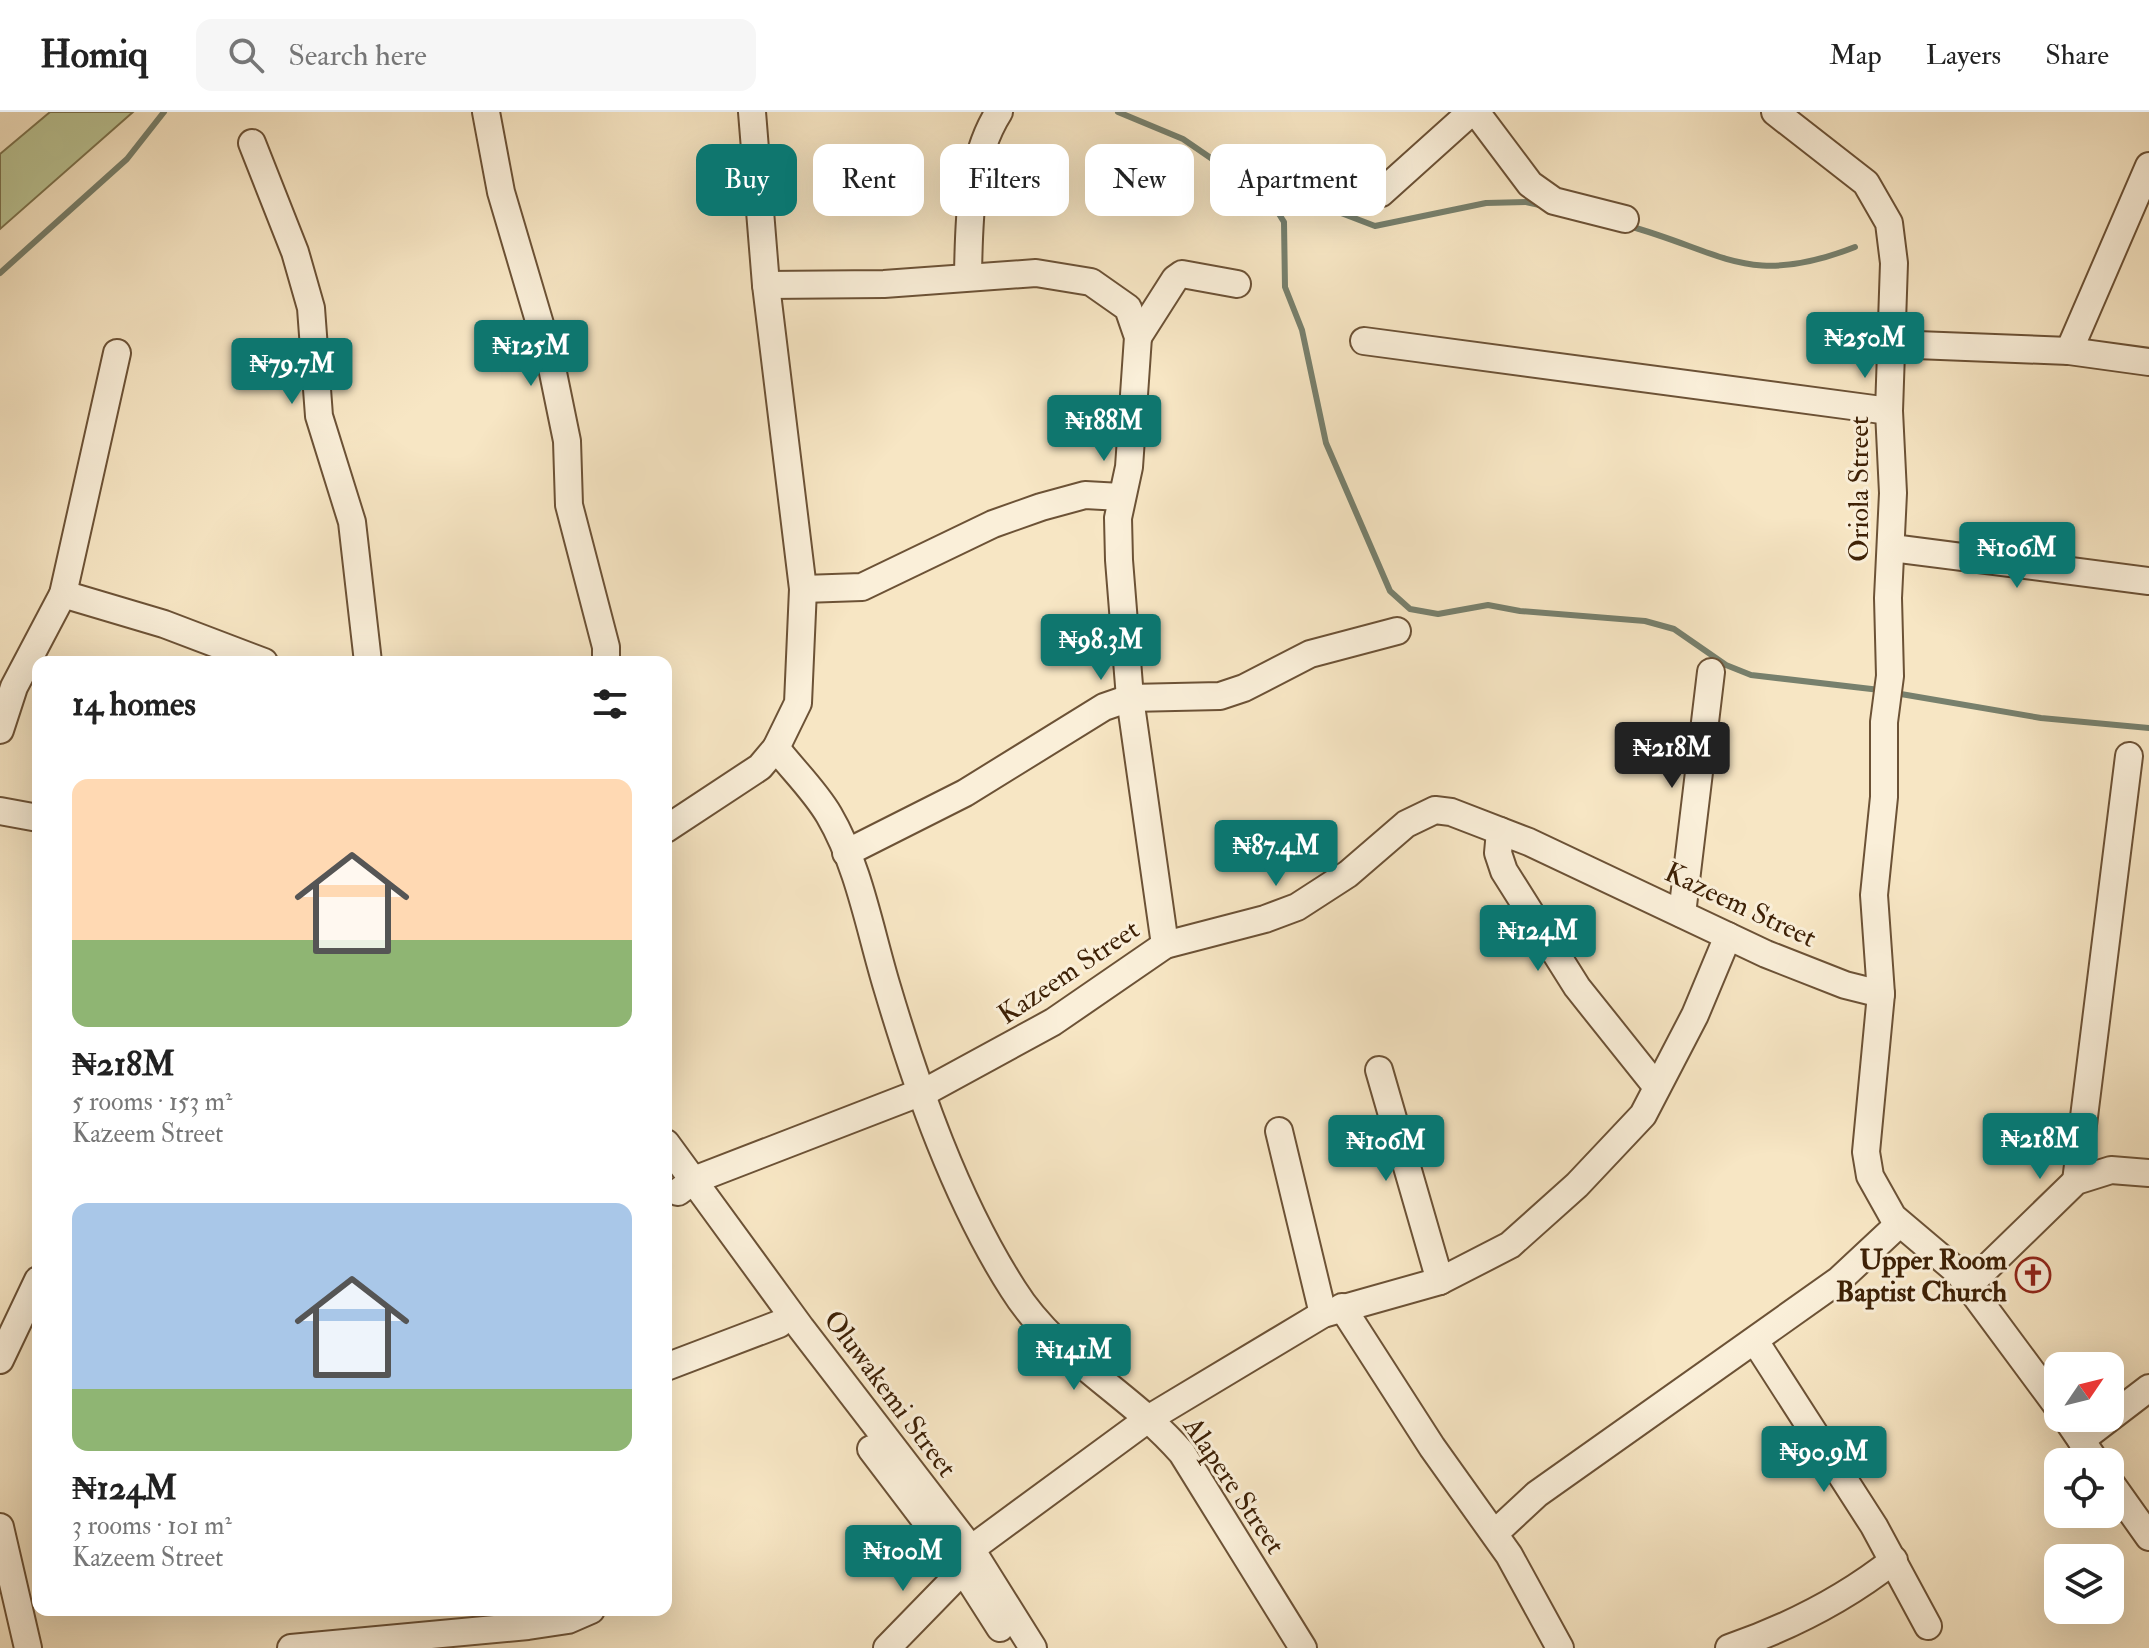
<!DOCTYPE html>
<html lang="en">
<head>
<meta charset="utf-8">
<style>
	body { margin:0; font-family:"IM FELL Double Pica",serif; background:#f6f6f6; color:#222; height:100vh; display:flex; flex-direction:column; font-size:30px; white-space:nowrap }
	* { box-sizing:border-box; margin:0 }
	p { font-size:26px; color:#767676 }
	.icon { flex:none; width:44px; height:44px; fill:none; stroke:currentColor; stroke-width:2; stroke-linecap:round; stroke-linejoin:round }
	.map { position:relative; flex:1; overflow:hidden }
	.side { position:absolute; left:32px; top:544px; width:640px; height:960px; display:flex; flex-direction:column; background:#fff; border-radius:16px; box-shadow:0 8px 32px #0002 }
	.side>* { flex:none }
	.top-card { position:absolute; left:696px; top:32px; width:760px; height:72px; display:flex; gap:16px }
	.needle { width:52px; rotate:55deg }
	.fabs { position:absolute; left:2044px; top:1240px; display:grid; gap:16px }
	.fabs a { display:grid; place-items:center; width:80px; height:80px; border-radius:16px; background:#fff; box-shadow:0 8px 32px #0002; font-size:40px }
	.price { position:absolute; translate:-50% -68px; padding:0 18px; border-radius:8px; background:#0f766e; color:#fff; font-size:26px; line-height:52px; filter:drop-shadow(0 2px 4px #0008) }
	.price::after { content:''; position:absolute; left:50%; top:48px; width:24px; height:18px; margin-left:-12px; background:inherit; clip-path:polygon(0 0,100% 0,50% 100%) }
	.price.current { background:#222; color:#fff }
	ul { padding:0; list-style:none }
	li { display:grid; align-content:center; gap:16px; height:424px; padding:0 40px }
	li span { display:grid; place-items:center; height:248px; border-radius:16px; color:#555 }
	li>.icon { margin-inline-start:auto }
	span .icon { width:144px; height:144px; fill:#fffc; stroke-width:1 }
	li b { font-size:34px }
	h2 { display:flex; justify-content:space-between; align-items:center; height:96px; padding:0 40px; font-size:34px }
	.chip { padding:0 28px; border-radius:16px; background:#fff; box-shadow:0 8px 32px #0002; font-size:28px; line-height:72px }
	.chip.current { background:#0f766e; color:#fff }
	header { display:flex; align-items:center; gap:48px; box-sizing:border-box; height:112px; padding:0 40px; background:#fff; border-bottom:2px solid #e0e0e0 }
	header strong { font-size:38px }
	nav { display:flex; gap:44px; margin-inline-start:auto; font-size:28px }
	.search { width:560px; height:72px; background:#f6f6f6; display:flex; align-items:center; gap:20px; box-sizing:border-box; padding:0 28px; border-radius:16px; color:#767676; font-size:30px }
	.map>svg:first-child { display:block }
	.green { fill:#bbc595; stroke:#7c734e; stroke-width:2 }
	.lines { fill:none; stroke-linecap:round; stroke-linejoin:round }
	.stream { stroke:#77806d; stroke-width:6 }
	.minor-casing { stroke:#6c5236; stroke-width:30 }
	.minor { stroke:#faefd9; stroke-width:26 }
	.labels { text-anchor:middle; stroke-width:6; stroke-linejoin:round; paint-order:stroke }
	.street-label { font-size:28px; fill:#3e2106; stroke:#faefd9 }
	.poi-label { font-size:28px; font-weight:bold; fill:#3e2106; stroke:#faefd9; text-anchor:end }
</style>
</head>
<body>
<header>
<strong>Homiq</strong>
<div class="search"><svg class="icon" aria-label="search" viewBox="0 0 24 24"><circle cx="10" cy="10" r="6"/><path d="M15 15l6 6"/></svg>Search here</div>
<nav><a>Map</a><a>Layers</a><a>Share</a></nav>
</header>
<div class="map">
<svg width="2149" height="1536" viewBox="0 0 2149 1536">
	<rect width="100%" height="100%" fill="#f7e6c4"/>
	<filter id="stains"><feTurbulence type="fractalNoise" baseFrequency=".0025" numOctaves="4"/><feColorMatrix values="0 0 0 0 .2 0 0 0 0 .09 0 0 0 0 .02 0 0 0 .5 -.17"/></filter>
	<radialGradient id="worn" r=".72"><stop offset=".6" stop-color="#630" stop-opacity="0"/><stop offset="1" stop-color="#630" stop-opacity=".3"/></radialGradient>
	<polygon class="green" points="50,0 133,0 0,117 0,42"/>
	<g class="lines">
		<g class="stream">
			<polyline points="1118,0 1183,27 1272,88 1274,94 1315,91 1375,114 1486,91 1526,90 1544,94"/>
			<polyline points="1274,94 1284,110 1285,175 1302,218 1326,331 1390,479 1410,497 1438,502 1488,493 1520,499 1645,509 1674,517 1726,553 1751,563 1880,578"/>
			<path d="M1629 114C1725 141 1750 176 1855 135"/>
			<polyline points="0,161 127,47 164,0"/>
			<polyline points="1895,581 2041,606 2149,616"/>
		</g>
		<g class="minor-casing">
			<g id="minor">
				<polyline points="486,0 501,80 550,246 567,329 569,393 606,535 606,550"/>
				<polyline points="1476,0 1530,72 1554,89 1625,107"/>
				<polyline points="1775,0 1866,71 1889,111 1894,151 1889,299 1893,381 1888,486 1890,564 1884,610 1884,685 1874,783 1881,882 1866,1040 1870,1064 1893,1105 1958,1160 2058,1295"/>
				<polyline points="252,31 295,140 311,196 319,304 352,410 368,550"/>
				<polyline points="1381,81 1471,0"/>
				<path d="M968 164C969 110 969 47 999 0"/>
				<polyline points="766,173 884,172 1036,161 1091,170 1128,196 1138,225 1129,355 1118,406 1119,448 1130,586 1165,833"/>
				<polyline points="1138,225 1175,167 1182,162 1237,172"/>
				<polyline points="1364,229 1889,299"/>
				<polyline points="1891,232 2069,239 2149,250"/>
				<polyline points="2069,239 2149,54"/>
				<polyline points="1892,436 2149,469"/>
				<polyline points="803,477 862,475 993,412 1041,395 1085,383 1121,385"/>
				<polyline points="63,482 164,512 264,550"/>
				<polyline points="0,618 14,575 63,482 117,241"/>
				<path d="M776 636C793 658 815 679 829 703 859 754 870 819 887 875 917 976 956 1088 1013 1177 1056 1246 1130 1281 1182 1341L1303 1536"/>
				<polyline points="0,699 38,706"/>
				<polyline points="666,717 760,655 776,636 798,591 803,477 766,173 752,0"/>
				<polyline points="1500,719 1498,741 1504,759 1577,875 1656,974"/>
				<polyline points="846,741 965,681 1104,595 1130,586 1220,584 1244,576 1310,542 1397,519"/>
				<polyline points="1682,802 1711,560"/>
				<polyline points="1379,958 1440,1169"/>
				<polyline points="1279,1019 1323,1202"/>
				<polyline points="666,1031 801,1216 971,1437 1033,1536"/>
				<polyline points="2076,1069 2129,644"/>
				<polyline points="678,1080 694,1068 932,976 1053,910 1165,833 1265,807 1297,795 1348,762 1406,712 1435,698 1451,700 1529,730 1766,842 1845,873 1881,882"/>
				<polyline points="1969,1173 2076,1069 2111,1058 2149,1061"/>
				<polyline points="1342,1195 1432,1335 1509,1443 1560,1536"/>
				<polyline points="1755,1229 1874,1414 1928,1514"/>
				<polyline points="0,1248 38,1168"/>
				<polyline points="666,1255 779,1212"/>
				<polyline points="2066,1306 2096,1350"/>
				<polyline points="2081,1328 2149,1276"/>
				<polyline points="871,1337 963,1458 1000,1516"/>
				<polyline points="2110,1370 2149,1425"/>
				<polyline points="0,1415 28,1536"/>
				<polyline points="1495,1421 1537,1382 1839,1168 1899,1112"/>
				<polyline points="971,1437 1148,1307 1323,1202 1440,1169 1510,1133 1577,1073 1643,1003 1695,903 1728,824"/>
				<polyline points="291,1536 528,1514 568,1508 591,1498"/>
				<polyline points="887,1536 963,1458"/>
				<path d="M1729 1536C1787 1516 1846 1486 1894 1448"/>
			</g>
		</g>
		<use href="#minor" class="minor"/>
	</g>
	<defs>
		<g id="church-ring" transform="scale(1.8)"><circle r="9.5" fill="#faefd9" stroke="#8f2418" stroke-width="1.5"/><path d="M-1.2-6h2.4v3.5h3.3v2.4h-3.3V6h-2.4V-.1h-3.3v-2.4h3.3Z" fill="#8f2418"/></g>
	</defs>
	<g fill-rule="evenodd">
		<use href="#church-ring" x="2033" y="1163"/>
	</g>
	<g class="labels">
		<g class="street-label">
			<text transform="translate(1858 377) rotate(-90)" y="10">Oriola Street</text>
			<text transform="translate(1741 792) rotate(25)" y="10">Kazeem Street</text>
			<text transform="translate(1068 859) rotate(-34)" y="10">Kazeem Street</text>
			<text transform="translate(891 1281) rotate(53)" y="10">Oluwakemi Street</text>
			<text transform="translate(1235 1373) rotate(56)" y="10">Alapere Street</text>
		</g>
		<g class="poi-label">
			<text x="2007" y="1157">Upper Room<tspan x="2007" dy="32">Baptist Church</tspan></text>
		</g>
	</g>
	<rect width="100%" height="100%" filter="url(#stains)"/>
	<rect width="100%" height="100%" fill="url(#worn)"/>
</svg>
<div class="fabs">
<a><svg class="needle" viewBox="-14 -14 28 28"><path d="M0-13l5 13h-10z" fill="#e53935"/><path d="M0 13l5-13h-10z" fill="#767676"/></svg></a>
<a><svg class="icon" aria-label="locate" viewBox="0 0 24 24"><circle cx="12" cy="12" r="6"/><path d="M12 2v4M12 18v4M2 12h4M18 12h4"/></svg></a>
<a><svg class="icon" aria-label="layers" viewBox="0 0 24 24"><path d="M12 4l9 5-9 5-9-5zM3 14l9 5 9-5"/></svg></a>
</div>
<b class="price" style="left:1865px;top:268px">₦250M</b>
<b class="price" style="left:531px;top:276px">₦125M</b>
<b class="price" style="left:292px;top:294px">₦79.7M</b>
<b class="price" style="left:1104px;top:351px">₦188M</b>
<b class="price" style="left:2017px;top:478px">₦106M</b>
<b class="price" style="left:1101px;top:570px">₦98.3M</b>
<b class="price current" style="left:1672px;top:678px">₦218M</b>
<b class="price" style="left:1276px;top:776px">₦87.4M</b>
<b class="price" style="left:1538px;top:861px">₦124M</b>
<b class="price" style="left:2040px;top:1069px">₦218M</b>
<b class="price" style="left:1386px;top:1071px">₦106M</b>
<b class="price" style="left:1074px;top:1280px">₦141M</b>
<b class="price" style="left:1824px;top:1382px">₦90.9M</b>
<b class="price" style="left:903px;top:1481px">₦100M</b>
<div class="top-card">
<a class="chip current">Buy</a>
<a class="chip">Rent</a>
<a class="chip">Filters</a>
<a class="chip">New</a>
<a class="chip">Apartment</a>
</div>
<section class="side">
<h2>14 homes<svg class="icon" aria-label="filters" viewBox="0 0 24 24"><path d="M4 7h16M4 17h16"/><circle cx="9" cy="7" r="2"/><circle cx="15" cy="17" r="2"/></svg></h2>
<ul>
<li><span style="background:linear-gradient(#ffd9b3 65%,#8fb573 0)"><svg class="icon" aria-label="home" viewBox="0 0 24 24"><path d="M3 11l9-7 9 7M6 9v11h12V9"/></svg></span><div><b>₦218M</b><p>5 rooms · 153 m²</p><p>Kazeem Street</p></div></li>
<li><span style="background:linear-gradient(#a9c7e8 75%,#8fb573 0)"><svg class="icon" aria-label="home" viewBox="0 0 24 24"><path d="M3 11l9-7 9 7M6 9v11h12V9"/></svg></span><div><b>₦124M</b><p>3 rooms · 101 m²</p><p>Kazeem Street</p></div></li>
</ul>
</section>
</div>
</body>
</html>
